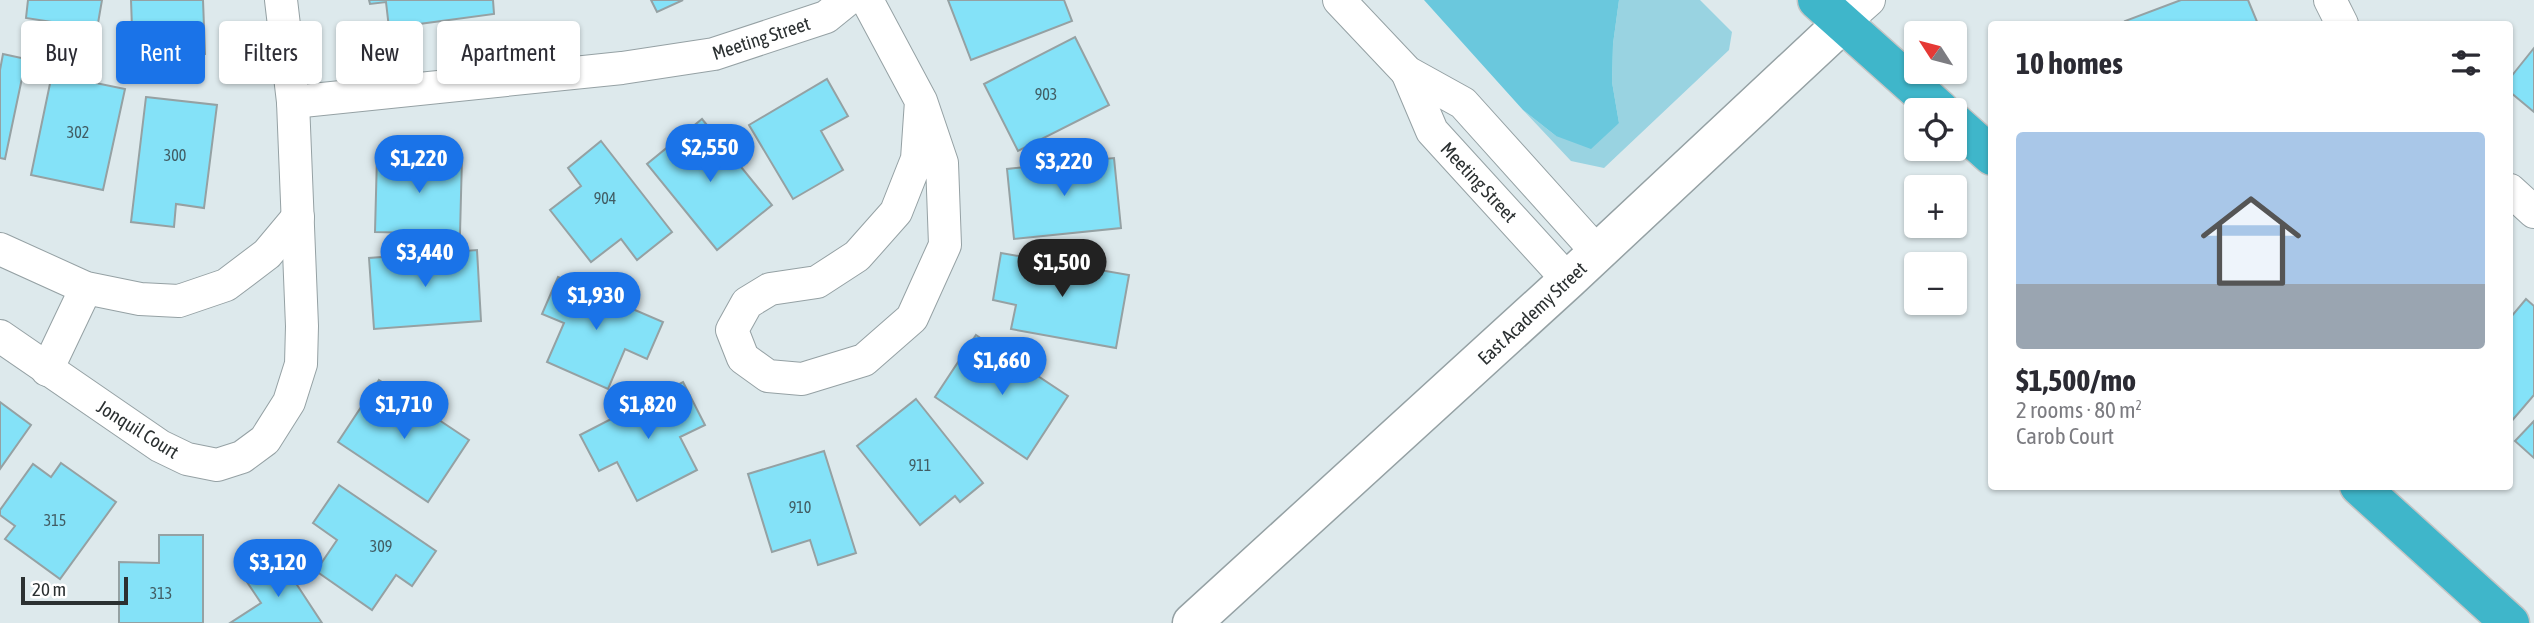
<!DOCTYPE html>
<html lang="en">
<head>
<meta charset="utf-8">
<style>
	body { margin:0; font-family:"Asap Condensed",sans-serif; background:#f2f2f3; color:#2b2b33; height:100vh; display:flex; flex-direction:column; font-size:26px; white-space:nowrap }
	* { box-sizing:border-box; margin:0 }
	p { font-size:23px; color:#7c7c81 }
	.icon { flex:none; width:38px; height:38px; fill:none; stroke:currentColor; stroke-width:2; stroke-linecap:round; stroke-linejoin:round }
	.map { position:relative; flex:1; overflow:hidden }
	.details { position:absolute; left:1988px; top:21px; width:525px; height:469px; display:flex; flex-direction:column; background:#fff; border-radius:7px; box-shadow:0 2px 5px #0004 }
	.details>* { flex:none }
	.hud { position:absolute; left:21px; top:21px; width:665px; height:63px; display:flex; gap:14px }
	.needle { width:46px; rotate:306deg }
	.fabs { position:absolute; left:1904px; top:21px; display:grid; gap:14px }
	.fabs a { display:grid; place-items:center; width:63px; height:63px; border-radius:7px; background:#fff; box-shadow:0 2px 5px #0004; font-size:35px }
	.scale { position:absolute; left:21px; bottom:18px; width:107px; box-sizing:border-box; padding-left:7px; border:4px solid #2b3031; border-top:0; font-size:19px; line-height:24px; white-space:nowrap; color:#2b3031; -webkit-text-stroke:5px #fff; paint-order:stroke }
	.price { position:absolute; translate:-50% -60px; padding:0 16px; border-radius:24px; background:#1a73e8; color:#fff; font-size:23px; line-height:46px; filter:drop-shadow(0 2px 4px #0008) }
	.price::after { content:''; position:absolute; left:50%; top:42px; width:21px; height:16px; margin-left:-10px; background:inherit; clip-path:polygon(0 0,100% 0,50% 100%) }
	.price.on { background:#222; color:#fff }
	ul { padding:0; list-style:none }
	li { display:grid; align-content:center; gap:14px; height:371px; padding:0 28px }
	li span { display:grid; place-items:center; height:217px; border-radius:7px; color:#555 }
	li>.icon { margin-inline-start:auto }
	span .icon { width:126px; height:126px; fill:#fffc; stroke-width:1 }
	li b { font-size:30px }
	h2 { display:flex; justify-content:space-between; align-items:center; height:84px; padding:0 28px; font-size:30px }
	.tag { padding:0 24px; border-radius:7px; background:#fff; box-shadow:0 2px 5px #0004; font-size:24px; line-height:63px }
	.tag.on { background:#1a73e8; color:#fff }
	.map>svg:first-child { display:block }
	.green { fill:#99d3e1 }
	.forest { fill:#6ac8dd }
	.building { fill:#84e2f8; stroke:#95a1a3; stroke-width:2 }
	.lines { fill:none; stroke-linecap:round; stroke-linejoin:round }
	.minor-casing { stroke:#95a1a4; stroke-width:34 }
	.tertiary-casing { stroke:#95a1a4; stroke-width:41 }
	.trunk-casing { stroke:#c4c5c5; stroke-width:41 }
	.minor { stroke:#fff; stroke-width:32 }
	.tertiary { stroke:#fff; stroke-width:38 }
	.trunk { stroke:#3fb6ca; stroke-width:38 }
	.labels { text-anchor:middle; stroke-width:5; stroke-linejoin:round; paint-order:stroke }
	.number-label { font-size:16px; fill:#415c63 }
	.street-label { font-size:19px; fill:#2b3031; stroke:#fff }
</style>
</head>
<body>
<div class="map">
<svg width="2534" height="623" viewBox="0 0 2534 623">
	<rect width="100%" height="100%" fill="#dde9ec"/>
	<polygon class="green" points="1619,0 1700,0 1732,32 1729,50 1604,168 1571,161 1523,110 1556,136 1619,123 1612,82 1613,44"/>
	<polygon class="forest" points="1424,0 1619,0 1613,44 1612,82 1619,123 1591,149 1556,136 1523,110"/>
	<g class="building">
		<polygon points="28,0 102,0 97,29 26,18"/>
		<polygon points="131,0 203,0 205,54 133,56"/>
		<polygon points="369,0 493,0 494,14 389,28 386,2 370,4"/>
		<polygon points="651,0 683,0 657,12"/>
		<polygon points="948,0 1064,0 1072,21 971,60"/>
		<polygon points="2181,0 2248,0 2258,24 2126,24 2125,21"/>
		<polygon points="1075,37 1109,105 1018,151 984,84"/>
		<polygon points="2534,48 2534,112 2510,92 2510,78"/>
		<polygon points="3,54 26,59 5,159 0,158 0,70"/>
		<polygon points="52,74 125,89 103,190 31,175"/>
		<polygon points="827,79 848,116 821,131 843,170 793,199 749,125"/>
		<polygon points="146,97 217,105 204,208 176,204 174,227 131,222"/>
		<polygon points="702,119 772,205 717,250 647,164"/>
		<polygon points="601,141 672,232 637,260 621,239 591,262 550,210 581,186 568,168"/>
		<polygon points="377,156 462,157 460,234 375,232"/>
		<polygon points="1114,158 1121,228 1014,239 1007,169"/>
		<polygon points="477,250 481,321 374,329 369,258"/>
		<polygon points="1001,253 1129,275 1116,348 1011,329 1016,305 993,300"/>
		<polygon points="558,277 663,322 647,359 625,349 608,389 547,362 564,323 542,314"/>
		<polygon points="2526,299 2534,306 2534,395 2510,423 2510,318"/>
		<polygon points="976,335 1068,396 1027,459 935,397"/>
		<polygon points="379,380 469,440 428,502 338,442"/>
		<polygon points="683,382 705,425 680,437 697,470 637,501 617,462 599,471 580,435"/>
		<polygon points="916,399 983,483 960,502 955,496 920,525 857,446"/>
		<polygon points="0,402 31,425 0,469"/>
		<polygon points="2534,421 2534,458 2515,441"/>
		<polygon points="824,451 856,553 818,565 810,540 772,552 748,474"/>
		<polygon points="61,463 116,502 60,579 5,539 15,526 0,515 0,510 33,464 51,477"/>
		<polygon points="339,485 436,551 412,586 396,575 372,610 316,571 337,540 313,523"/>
		<polygon points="159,535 203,535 203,623 119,623 119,562 159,563"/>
		<polygon points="280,559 322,623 230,623 261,603 247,582"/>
	</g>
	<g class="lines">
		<g class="minor-casing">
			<g id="minor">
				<polyline points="867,0 921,101 942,163 945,245 912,318 864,360 802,379 768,376 743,358 732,330 747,303 770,289 817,282 857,256 896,212 917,159 921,101"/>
				<polyline points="1339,0 1407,72 1463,103 1598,253"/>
				<polyline points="2330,0 2342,24"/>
				<polyline points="1843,23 1869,0"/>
				<polyline points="1407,72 1432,131 1568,280"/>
				<polyline points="293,102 622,68 714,54 826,17 847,0"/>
				<polyline points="2510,190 2534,212"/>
				<polyline points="0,249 86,288 140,299 179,301 226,285 267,254 298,217"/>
				<polyline points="0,336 160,446 187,459 217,465 242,457 265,440 289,402 301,364 302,326 293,102 281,0"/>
				<polyline points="47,370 86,288"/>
			</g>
		</g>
		<g class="tertiary-casing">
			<polyline id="tertiary" points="1192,623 1568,280 1843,23"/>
		</g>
		<g class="trunk-casing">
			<g id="trunk">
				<polyline points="1817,0 1940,110"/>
				<polyline points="1955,123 1992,156"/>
				<polyline points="2359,486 2510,623"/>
			</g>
		</g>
		<use href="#minor" class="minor"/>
		<use href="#tertiary" class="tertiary"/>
		<use href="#trunk" class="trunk"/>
	</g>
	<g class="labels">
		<g class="number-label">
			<text x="1046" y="100">903</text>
			<text x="78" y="138">302</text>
			<text x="175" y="161">300</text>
			<text x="605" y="204">904</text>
			<text x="920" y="471">911</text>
			<text x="800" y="513">910</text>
			<text x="55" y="526">315</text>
			<text x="381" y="552">309</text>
			<text x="161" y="599">313</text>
		</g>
		<g class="street-label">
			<text transform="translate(761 38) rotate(-18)" y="7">Meeting Street</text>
			<text transform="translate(1479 182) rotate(47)" y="7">Meeting Street</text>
			<text transform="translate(1532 313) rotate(-43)" y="7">East Academy Street</text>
			<text transform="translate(138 429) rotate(32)" y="7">Jonquil Court</text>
		</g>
	</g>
</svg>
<div class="fabs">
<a><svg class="needle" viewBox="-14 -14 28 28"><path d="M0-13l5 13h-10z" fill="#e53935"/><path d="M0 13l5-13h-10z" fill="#7c7c81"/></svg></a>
<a><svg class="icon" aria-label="locate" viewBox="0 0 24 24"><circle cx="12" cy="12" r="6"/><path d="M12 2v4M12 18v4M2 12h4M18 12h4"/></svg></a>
<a>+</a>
<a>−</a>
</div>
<div class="scale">20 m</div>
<b class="price" style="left:710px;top:184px">$2,550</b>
<b class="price" style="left:419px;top:195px">$1,220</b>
<b class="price" style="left:1064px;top:198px">$3,220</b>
<b class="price" style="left:425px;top:289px">$3,440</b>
<b class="price on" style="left:1062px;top:299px">$1,500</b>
<b class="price" style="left:596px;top:332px">$1,930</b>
<b class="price" style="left:1002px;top:397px">$1,660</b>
<b class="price" style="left:404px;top:441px">$1,710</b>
<b class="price" style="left:648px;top:441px">$1,820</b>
<b class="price" style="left:278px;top:599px">$3,120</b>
<div class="hud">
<a class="tag">Buy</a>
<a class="tag on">Rent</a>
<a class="tag">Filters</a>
<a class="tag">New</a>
<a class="tag">Apartment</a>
</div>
<section class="details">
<h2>10 homes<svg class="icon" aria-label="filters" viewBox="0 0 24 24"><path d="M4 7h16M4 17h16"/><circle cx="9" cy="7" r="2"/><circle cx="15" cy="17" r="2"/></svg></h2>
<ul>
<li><span style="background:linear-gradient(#a9c7e8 70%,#9aa5b1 0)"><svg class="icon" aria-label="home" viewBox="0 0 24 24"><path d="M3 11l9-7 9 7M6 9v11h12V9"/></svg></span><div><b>$1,500/mo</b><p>2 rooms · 80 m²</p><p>Carob Court</p></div></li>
</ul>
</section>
</div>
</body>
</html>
